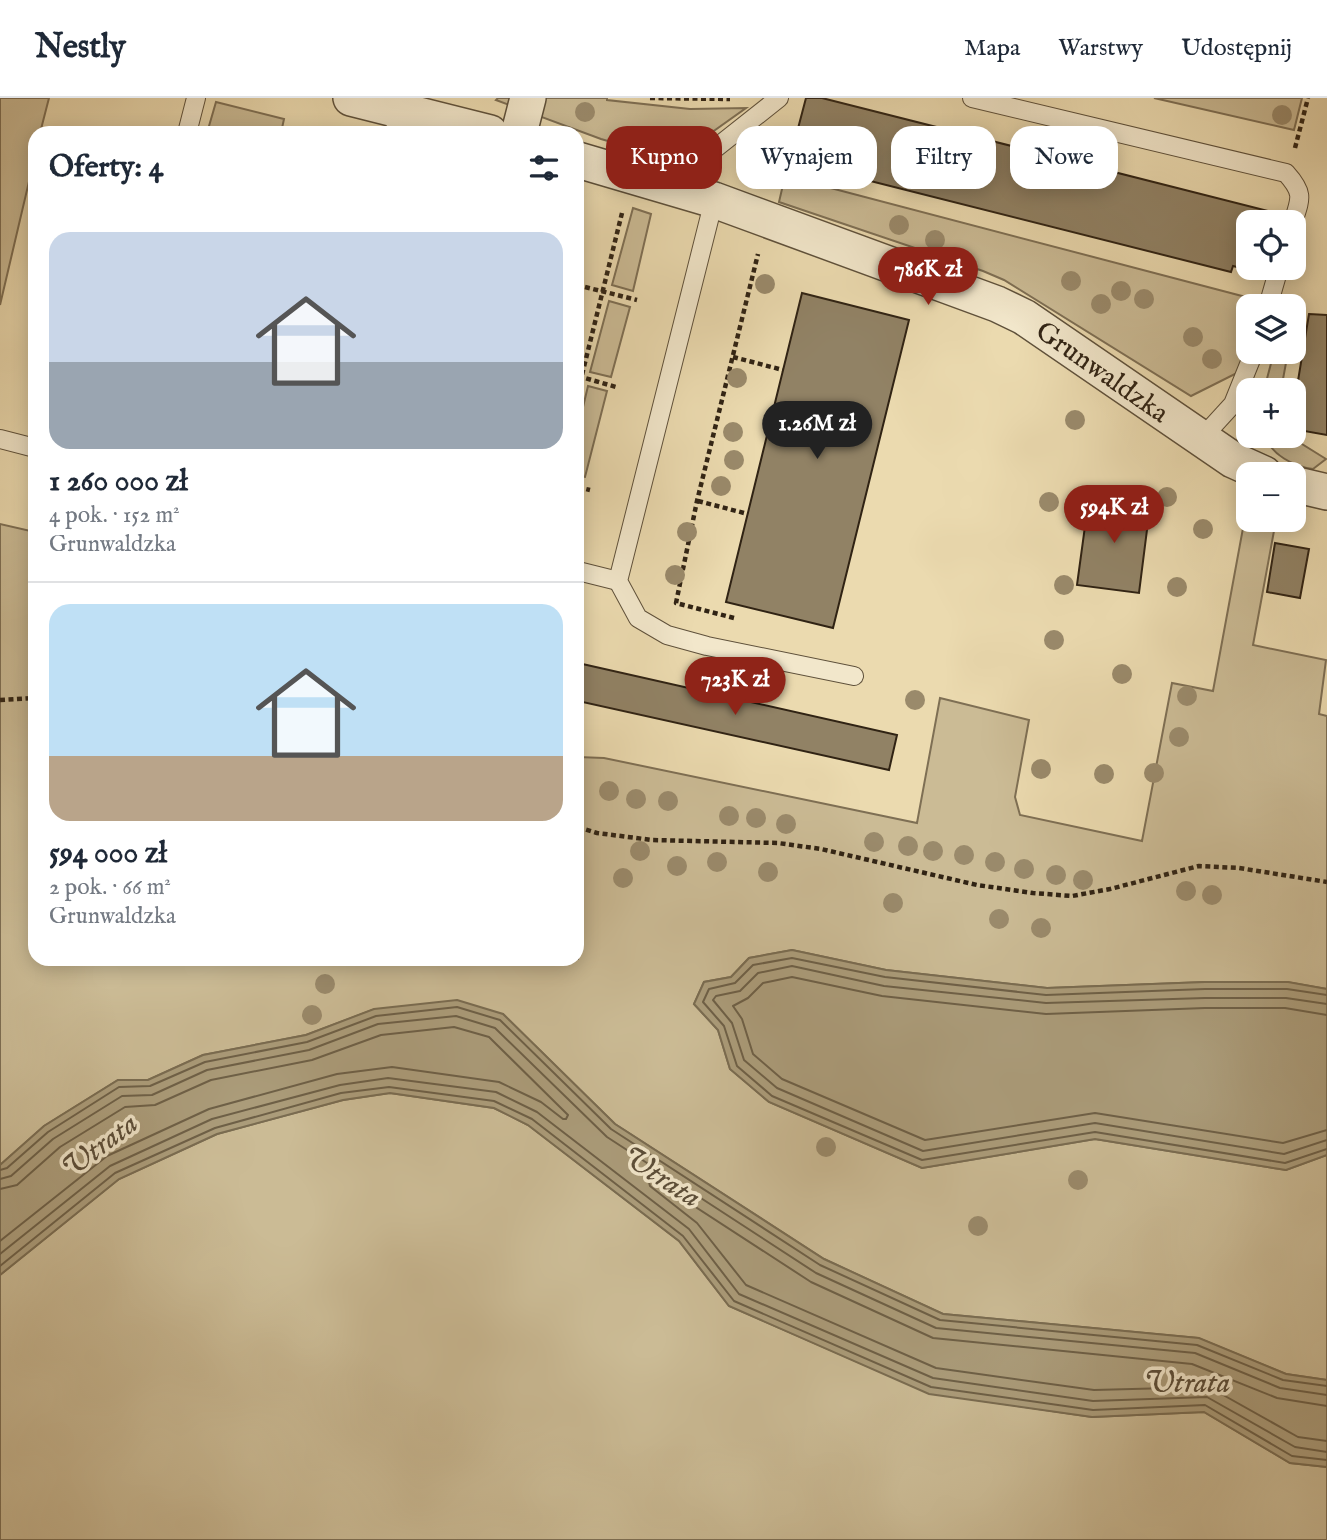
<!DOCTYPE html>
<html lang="pl">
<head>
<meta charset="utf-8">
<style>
	body { margin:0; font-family:"IM FELL English",serif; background:#f6f6f7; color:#1f2937; height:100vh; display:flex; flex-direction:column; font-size:26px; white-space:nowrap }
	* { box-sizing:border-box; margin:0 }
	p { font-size:23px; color:#747a83 }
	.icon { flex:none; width:38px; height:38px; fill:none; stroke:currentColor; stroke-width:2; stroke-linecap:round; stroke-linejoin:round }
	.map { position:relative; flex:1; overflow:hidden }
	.details { position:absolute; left:28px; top:28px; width:556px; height:840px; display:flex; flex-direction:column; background:#fff; border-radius:21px; box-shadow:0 4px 18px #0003 }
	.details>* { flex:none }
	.hud { position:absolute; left:606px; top:28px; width:616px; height:63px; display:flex; gap:14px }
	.controls { position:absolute; left:1236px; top:112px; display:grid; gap:14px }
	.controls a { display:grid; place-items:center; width:70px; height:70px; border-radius:14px; background:#fff; box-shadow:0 4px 18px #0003; font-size:35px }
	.price { position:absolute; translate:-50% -60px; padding:0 16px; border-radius:24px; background:#8f2418; color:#fff; font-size:23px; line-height:46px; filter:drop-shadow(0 2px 4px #0008) }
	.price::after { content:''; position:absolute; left:50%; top:42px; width:21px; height:16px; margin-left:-10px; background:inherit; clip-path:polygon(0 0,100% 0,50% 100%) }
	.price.on { background:#222; color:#fff }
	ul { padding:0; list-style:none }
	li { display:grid; align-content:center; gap:14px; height:371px; padding:0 21px }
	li+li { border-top:2px solid #e0e1e3 }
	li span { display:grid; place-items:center; height:217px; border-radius:21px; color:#555 }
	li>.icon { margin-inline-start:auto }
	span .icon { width:126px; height:126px; fill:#fffc; stroke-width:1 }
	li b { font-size:30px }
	h2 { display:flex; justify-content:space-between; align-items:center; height:84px; padding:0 21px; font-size:30px }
	.tag { padding:0 24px; border-radius:21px; background:#fff; box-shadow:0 4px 18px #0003; font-size:24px; line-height:63px }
	.tag.on { background:#8f2418; color:#fff }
	header { display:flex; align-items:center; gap:42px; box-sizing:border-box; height:98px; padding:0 35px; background:#fff; border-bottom:2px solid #e0e1e3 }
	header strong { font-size:33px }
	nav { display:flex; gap:38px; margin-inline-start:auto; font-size:24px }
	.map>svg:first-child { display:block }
	.green { fill:#cbbb95; stroke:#7e6f54; stroke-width:2 }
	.water { fill:#ab9c7a; stroke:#7a6c51; stroke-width:2 }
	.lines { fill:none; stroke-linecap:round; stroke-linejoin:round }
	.shore { stroke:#6e6047; stroke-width:2 }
	.building { fill:#918265; stroke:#302314; stroke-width:2 }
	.lane-casing { stroke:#5f513b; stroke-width:20 }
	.street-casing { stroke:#5f513b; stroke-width:38 }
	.path { stroke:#302314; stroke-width:4.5; stroke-dasharray:5 3.5; stroke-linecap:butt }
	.lane { stroke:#f2e7cb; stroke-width:18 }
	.street { stroke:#f2e7cb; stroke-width:35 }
	.tree { fill:#9a8a6b }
	.labels { text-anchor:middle; stroke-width:7; stroke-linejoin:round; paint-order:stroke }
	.street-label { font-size:28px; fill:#302314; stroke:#f2e7cb }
	.water-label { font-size:30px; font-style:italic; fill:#5b4d38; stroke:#f2e7cb }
</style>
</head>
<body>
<header>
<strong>Nestly</strong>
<nav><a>Mapa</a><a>Warstwy</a><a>Udostępnij</a></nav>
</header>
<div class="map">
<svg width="1327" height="1442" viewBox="0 0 1327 1442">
	<rect width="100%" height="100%" fill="#ebdaaf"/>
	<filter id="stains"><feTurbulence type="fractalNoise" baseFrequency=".00286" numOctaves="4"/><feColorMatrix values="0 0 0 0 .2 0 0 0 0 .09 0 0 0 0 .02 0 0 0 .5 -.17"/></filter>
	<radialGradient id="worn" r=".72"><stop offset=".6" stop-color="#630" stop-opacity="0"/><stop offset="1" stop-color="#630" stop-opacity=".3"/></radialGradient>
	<g class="green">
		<polygon points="0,0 49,0 40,35 35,35 35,58 0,207"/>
		<polygon points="498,0 607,0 607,2 690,11 746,10 673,62 601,41 496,2"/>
		<polygon points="1154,0 1302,0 1294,32"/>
		<polygon points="216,4 284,21 281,35 207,35"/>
		<polygon points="785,78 1261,203 1259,208 1248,208 1248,250 1237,275 1191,298 1004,182 983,173 779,104"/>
		<polygon points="633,110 651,116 633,193 612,187"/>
		<polygon points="609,203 630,209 611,279 590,274"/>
		<polygon points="1274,254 1288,254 1281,292 1264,292"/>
		<polygon points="588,288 607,293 585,379 578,378 578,330"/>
		<path d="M1264 338H1289L1326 361 1313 371C1292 368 1273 357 1264 338Z"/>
		<polygon points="1248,403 1248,422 1276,422 1253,547 1326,562 1319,616 1327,618 1327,891 1287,884 1205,884 1047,890 886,872 792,852 749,860 731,879 704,884 694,906 718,932 730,971 769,1004 922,1070 1095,1041 1286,1072 1327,1057 1327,1282 1286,1276 1198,1240 943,1216 824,1161 615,1026 503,916 375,911 306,937 203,957 148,982 118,982 44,1028 0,1067 0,426 35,434 35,861 578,861 578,659 604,660 917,725 940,600 1029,622 1015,699 1020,717 1142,743 1172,585 1213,593"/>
		<polygon points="390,995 494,1010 528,1027 679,1143 729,1208 929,1295 1092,1319 1204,1314 1290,1365 1327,1369 1327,1442 0,1442 0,1177 119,1081 217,1036 343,1002"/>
	</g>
	<g class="water">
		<polygon points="792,852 886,872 1047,890 1205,884 1288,884 1327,891 1327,1057 1286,1072 1095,1041 922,1070 769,1004 730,971 718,932 694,906 704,884 731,879 749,860"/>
		<polygon points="457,902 503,916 615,1026 824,1161 943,1216 1199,1240 1286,1276 1327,1282 1327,1369 1290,1365 1204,1314 1092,1319 929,1296 729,1208 679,1143 528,1027 494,1010 390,995 343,1002 217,1036 119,1081 0,1177 0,1067 44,1028 118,982 148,982 203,957 306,937 374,911"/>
	</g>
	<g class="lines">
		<g class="shore">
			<polyline points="1327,897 1287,891 1205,891 1046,897 885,879 792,860 753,867 735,885 709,891 703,904 724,928 737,968 772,998 922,1062 1095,1034 1285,1065 1327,1051"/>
			<polyline points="1327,906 1286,900 1205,900 1046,905 884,888 792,868 758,875 740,893 716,898 713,902 732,925 744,962 777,990 923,1053 1095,1025 1284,1056 1327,1042"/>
			<polyline points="1327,917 1285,910 1205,910 1046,916 882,898 792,879 763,885 748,900 733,908 742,921 753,956 782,981 925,1042 1095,1015 1283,1045 1327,1032"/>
			<polyline points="0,1072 7,1070 48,1034 119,989 150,988 205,964 307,944 376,918 457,909 500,922 611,1031 820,1167 940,1222 1197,1247 1283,1282 1327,1288"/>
			<polyline points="0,1081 11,1078 53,1041 122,998 152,997 207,972 309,952 378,926 456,918 495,930 607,1039 816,1175 936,1230 1195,1255 1280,1290 1327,1297"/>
			<polyline points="0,1091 17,1087 60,1049 125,1009 155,1007 211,982 312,962 381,937 454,929 489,939 568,1017 566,1021 563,1021 541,1004 499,984 392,969 337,976 209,1011 107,1058 0,1143"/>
			<polyline points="0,1156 110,1068 212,1021 340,987 388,980 496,994 537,1014 689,1131 739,1196 933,1280 1093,1303 1207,1299 1295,1349 1327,1354"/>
			<polyline points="0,1168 115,1075 215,1030 341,995 389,989 494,1003 532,1021 683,1138 734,1203 931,1289 1093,1312 1205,1307 1292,1358 1327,1362"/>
			<polyline points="1327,1308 1277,1300 1192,1266 933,1240 811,1184 654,1082 649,1084 650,1088 697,1125 746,1187 936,1270 1094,1292 1209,1289 1298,1339 1327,1343"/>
		</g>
	</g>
	<g class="building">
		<polygon points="806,0 822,0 1272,114 1269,124 1248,124 1248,170 1257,170 1256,174 1233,168 1231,174 811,68 813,62 791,57"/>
		<polygon points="802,195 909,222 833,530 726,504"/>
		<polygon points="1309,216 1327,217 1327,337 1293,331 1293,313"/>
		<polygon points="1089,399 1150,408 1139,495 1077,487"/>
		<polygon points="1275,445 1309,451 1300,500 1267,494"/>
		<polygon points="578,565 897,637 889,672 578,603"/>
	</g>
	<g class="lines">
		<g class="lane-casing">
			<g id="lane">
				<path d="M972 0 1286 75C1304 95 1301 100 1293 124"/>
				<polyline points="187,35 196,0"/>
				<polyline points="394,35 400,13"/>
				<polyline points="675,90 688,72 779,0"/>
				<polyline points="714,102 618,483 638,520 667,537 707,548 854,578"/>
				<polyline points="1268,208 1279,170"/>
				<polyline points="0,341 35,350"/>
				<polyline points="1201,341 1233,306 1254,254"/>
				<polyline points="578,473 618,483"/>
			</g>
		</g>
		<g class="street-casing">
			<g id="street">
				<polyline points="351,0 490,35"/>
				<polyline points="519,35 528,0"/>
				<polyline points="578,62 714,102 997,206 1024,219 1233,362 1264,376"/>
				<polyline points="1293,386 1327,394"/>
			</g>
		</g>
		<g class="path">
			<polyline points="650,0 730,1"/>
			<polyline points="1295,50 1308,0"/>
			<polyline points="585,189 637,202"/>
			<polyline points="733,259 783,272"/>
			<polyline points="578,278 616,289"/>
			<polyline points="578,293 622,115"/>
			<polyline points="578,389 590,392"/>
			<polyline points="698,403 748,416"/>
			<polyline points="734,520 676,505 697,403 758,156"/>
			<polyline points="0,602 35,600"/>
			<polyline points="578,729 597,735 652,742 778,745 821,751 977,787 1033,795 1072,798 1110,791 1199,768 1239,770 1327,784"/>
		</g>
		<use href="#lane" class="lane"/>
		<use href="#street" class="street"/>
	</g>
	<g class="tree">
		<circle cx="585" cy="14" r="10"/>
		<circle cx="1282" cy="17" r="10"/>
		<circle cx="899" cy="127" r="10"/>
		<circle cx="935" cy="142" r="10"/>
		<circle cx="1071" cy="183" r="10"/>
		<circle cx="765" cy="186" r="10"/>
		<circle cx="1121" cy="193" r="10"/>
		<circle cx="1144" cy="201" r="10"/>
		<circle cx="1101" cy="206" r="10"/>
		<circle cx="1193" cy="239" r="10"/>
		<circle cx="1212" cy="261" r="10"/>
		<circle cx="737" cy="280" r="10"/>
		<circle cx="1075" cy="322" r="10"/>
		<circle cx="733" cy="334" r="10"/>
		<circle cx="734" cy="362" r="10"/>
		<circle cx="721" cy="388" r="10"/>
		<circle cx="1167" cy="399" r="10"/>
		<circle cx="1049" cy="404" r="10"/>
		<circle cx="1203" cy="431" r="10"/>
		<circle cx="687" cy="434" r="10"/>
		<circle cx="675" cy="477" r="10"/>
		<circle cx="1064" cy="487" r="10"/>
		<circle cx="1177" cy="489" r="10"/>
		<circle cx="1054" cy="542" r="10"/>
		<circle cx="1122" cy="576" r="10"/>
		<circle cx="1187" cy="598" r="10"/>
		<circle cx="915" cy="602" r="10"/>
		<circle cx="1179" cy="639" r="10"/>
		<circle cx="1041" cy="671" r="10"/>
		<circle cx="1154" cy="675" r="10"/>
		<circle cx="1104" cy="676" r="10"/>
		<circle cx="609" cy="693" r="10"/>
		<circle cx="636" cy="701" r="10"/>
		<circle cx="668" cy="703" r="10"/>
		<circle cx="729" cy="718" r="10"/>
		<circle cx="756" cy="720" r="10"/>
		<circle cx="786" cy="726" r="10"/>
		<circle cx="874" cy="744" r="10"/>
		<circle cx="908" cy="748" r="10"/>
		<circle cx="640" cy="753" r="10"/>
		<circle cx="933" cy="753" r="10"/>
		<circle cx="964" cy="757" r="10"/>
		<circle cx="717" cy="764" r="10"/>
		<circle cx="995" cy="764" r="10"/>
		<circle cx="677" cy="768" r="10"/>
		<circle cx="1024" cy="771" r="10"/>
		<circle cx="768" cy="774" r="10"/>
		<circle cx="1056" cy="777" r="10"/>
		<circle cx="623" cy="780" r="10"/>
		<circle cx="1083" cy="782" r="10"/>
		<circle cx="1186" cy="793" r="10"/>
		<circle cx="1212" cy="797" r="10"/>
		<circle cx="893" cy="805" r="10"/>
		<circle cx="999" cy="821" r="10"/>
		<circle cx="1041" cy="830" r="10"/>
		<circle cx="325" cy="886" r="10"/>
		<circle cx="312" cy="917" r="10"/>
		<circle cx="826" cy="1049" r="10"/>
		<circle cx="1078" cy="1082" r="10"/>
		<circle cx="978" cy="1128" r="10"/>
	</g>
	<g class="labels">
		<g class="street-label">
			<text transform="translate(1103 273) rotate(35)" y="10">Grunwaldzka</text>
		</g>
		<g class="water-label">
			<text transform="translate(99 1047) rotate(-37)" y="10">Utrata</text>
			<text transform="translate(662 1078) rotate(33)" y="10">Utrata</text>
			<text x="1187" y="1294">Utrata</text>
		</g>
	</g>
	<rect width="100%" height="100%" filter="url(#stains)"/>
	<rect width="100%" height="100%" fill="url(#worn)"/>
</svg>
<div class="controls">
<a><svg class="icon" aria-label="locate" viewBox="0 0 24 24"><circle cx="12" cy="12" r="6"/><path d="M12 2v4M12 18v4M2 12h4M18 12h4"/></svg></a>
<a><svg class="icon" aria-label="layers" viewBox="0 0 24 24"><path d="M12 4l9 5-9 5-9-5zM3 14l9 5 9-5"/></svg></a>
<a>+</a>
<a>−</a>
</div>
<b class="price" style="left:928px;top:209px">786K zł</b>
<b class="price on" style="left:817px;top:363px">1.26M zł</b>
<b class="price" style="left:1114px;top:447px">594K zł</b>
<b class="price" style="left:735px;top:619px">723K zł</b>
<div class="hud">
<a class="tag on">Kupno</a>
<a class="tag">Wynajem</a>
<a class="tag">Filtry</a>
<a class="tag">Nowe</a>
</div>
<section class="details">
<h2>Oferty: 4<svg class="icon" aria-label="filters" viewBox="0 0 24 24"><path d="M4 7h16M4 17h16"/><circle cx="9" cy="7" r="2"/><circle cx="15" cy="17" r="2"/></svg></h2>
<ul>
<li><span style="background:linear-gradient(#c9d6e8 60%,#9aa5b1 0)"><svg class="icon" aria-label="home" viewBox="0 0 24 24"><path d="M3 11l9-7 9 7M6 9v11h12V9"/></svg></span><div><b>1 260 000 zł</b><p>4 pok. · 152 m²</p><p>Grunwaldzka</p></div></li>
<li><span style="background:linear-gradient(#bfe0f5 70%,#b9a48a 0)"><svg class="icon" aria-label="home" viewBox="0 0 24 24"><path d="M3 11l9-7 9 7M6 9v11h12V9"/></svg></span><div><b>594 000 zł</b><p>2 pok. · 66 m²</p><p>Grunwaldzka</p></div></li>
</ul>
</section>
</div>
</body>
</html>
